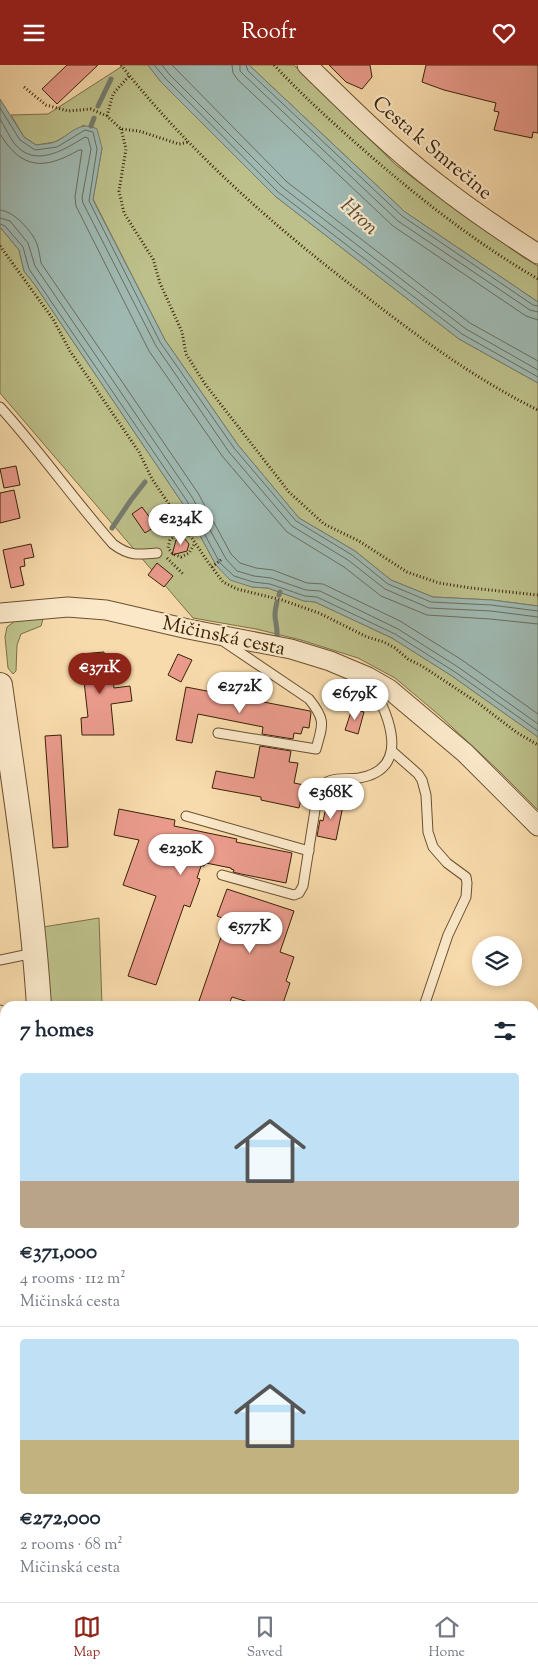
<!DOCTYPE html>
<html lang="en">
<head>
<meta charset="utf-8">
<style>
	body { margin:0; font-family:"Sorts Mill Goudy",serif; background:#f6f6f7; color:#1f2937; height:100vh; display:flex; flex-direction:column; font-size:19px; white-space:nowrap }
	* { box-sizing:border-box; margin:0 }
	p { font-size:16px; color:#747a83 }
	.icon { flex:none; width:28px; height:28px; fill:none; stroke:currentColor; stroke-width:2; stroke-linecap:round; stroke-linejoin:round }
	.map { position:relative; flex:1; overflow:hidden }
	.details { position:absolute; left:0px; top:936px; width:539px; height:601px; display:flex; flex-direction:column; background:#fff; border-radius:15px 15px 0 0; box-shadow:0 2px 8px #0003 }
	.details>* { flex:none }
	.fabs { position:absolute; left:472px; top:871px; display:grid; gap:10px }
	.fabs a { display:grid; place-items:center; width:50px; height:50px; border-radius:50%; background:#fff; box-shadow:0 2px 8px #0003; font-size:25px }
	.price { position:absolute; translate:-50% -42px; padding:0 11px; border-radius:18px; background:#fff; color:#222; font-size:16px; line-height:32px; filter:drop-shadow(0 1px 2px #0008) }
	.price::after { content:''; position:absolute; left:50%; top:30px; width:15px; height:11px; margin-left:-8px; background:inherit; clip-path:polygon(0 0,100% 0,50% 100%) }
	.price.active { background:#8f2418; color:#fff }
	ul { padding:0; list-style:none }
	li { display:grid; align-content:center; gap:10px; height:265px; padding:0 20px }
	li+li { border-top:1px solid #e0e1e3 }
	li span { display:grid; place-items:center; height:155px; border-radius:5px; color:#555 }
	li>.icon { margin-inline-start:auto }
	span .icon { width:90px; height:90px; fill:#fffc; stroke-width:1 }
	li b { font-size:21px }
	h2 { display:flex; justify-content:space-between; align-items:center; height:60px; padding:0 20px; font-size:21px }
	header { display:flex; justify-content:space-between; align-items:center; height:65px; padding:0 20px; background:#8f2418; color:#fff; font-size:22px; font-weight:600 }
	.dock { display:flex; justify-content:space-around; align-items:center; height:70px; border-top:1px solid #e0e1e3; background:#fff; font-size:14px; color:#747a83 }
	.dock a { display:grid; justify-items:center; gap:2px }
	.dock .active { color:#8f2418 }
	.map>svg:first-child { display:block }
	.green { fill:#bdc08a; stroke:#7c7048 }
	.water { fill:#9fb9b2; stroke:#777c6e }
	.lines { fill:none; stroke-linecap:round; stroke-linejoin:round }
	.shore { stroke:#6c6d5c; stroke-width:1 }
	.stream { stroke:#777c6e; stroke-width:5 }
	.building { fill:#ea9b8c; stroke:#3a2107 }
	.service-casing { stroke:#6a5030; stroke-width:11 }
	.minor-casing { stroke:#6a5030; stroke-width:21 }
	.tertiary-casing { stroke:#6a5030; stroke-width:26 }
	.path { stroke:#3a2107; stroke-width:3; stroke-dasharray:1 2.5; stroke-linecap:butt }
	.service { stroke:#fae8c9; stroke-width:9 }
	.minor { stroke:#fae8c9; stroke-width:19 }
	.tertiary { stroke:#fae8c9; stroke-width:24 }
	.labels { text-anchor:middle; stroke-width:4.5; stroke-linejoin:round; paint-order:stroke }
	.street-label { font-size:20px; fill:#3a2107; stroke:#fae8c9 }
	.water-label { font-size:21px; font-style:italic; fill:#584f3a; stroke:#fae8c9 }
</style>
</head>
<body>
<header><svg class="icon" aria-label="menu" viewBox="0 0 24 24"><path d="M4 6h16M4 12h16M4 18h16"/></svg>Roofr<svg class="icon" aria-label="heart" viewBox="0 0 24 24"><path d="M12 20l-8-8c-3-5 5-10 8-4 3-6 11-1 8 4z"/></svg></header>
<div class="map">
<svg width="538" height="1537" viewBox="0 0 538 1537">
	<rect width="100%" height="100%" fill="#f8dbac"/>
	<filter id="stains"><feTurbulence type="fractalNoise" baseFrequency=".004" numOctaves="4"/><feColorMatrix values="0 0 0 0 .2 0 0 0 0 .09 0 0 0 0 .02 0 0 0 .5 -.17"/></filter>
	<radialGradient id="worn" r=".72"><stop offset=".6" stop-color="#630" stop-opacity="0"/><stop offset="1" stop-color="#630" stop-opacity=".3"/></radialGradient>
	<g class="green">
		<polygon points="124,0 148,0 161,17 275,131 459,274 538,318 538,541 492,535 433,532 391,515 355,486 299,453 238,380 165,275 93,134 102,83 84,60 55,77 36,80 24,72 11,50 48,49"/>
		<polygon points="249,0 294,0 396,100 456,145 523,192 538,201 538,237 405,147"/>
		<polygon points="0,162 19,185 24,206 35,220 183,439 216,500 252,522 268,523 304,536 315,537 392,573 452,611 538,672 538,745 497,704 439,650 395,613 358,593 301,575 256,564 193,553 0,328"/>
		<polygon points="30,553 43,554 41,561 21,569 17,580 16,606 13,609 8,603 5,572 7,562 15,556"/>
		<polygon points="99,853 102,941 51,941 43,862"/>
		<polygon points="534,1095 538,1096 538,1537 0,1537 0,1151 5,1145 5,1532 534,1532"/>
	</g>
	<g class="water">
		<polygon points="148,0 249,0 405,147 538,237 538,318 459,274 275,131 161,17"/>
		<path d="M0 34 24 72 36 80C43 79 51 79 57 76 71 69 80 55 97 64L102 83 93 135 165 275 238 380 299 453 355 486 391 515 433 532 492 535 538 541V672L452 611 392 573 315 537 304 536 268 523 252 522 230 515 216 500 183 439 35 220 24 206 19 185 0 162Z"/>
	</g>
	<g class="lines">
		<g class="shore">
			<polyline points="154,0 165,13 278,127 462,269 538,312"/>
			<polyline points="162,0 169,9 282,122 466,264 538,305"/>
			<polyline points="172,0 287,117 470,258 538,296"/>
			<polyline points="232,0 233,8 238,15 393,161 526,251 538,255"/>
			<polyline points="240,0 240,6 244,10 398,156 530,245 538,247"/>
			<polyline points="246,0 248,6 402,151 533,240 538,241"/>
			<polyline points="0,43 20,75 35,85 57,82 85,65 93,67 97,84 89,136 160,277 234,383 296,456 352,490 388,519 431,537 491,540 538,546"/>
			<path d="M0 54C5 62 9 71 14 78 34 104 64 85 85 72L88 73 91 84 82 133 83 138 156 281 229 387 292 461 348 495 385 524 429 543 491 546 538 552"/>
			<path d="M0 69C22 105 44 105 79 85H82L75 132 76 141 149 286 223 392 287 467 344 502 381 531 427 550 490 554 538 559"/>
			<path d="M0 145C14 146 32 166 37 179 39 185 40 192 41 198L198 428 231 489 240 498 256 503 273 505 307 518 323 519 400 556 462 595 538 649"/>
			<polyline points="0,153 10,156 28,178 35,201 192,432 226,494 237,506 254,511 271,513 306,525 320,526 398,564 458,602 538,659"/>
			<polyline points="0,159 5,161 23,182 29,204 187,436 220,498 234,511 253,517 270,519 305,531 317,532 395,569 455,607 538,666"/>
		</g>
		<g class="stream">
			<polyline points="98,41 111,14"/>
			<polyline points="91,61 94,53"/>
			<polyline points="112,463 131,435 145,417"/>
			<polyline points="279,530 280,527"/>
			<path d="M277 537C272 556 278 556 277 572"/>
		</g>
	</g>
	<g class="building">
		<polygon points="67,0 98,0 57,39 42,24"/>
		<polygon points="329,0 370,0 372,12 362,24 346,17"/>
		<polygon points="426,0 538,0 538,68 533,67 532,73 494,65 499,47 494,46 496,38 444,25 422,17"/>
		<polygon points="16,401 20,420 4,423 0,404"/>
		<polygon points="14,425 20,453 0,458 0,428"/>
		<polygon points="142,442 156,461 145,468 132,449"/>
		<polygon points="184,473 189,479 187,486 172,490 176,475"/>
		<polygon points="31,479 34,492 24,494 25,501 20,502 24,520 11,523 3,485"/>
		<polygon points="157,498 173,511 164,522 148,510"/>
		<polygon points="104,587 105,597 111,596 114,623 130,621 132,636 111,639 114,670 82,670 81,653 88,652 81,589"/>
		<polygon points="178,589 192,595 181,617 168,610"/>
		<polygon points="186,622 310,646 311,648 309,663 303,662 301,669 294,668 293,674 262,669 263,662 198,649 192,678 176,675"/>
		<polygon points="352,644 364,647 358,669 345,665"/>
		<polygon points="61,670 68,782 53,783 45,671"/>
		<polygon points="260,681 291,686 289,697 298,698 294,718 304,720 299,743 261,735 261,732 212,723 216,706 254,713"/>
		<polygon points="328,733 344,736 336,775 317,771 320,755 323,756"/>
		<polygon points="119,744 175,755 174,761 237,774 236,777 292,788 286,818 241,809 233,807 234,805 231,804 231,803 206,798 204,801 201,801 197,813 200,814 190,842 184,840 156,920 128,911 156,831 123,820 139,775 114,770"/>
		<polygon points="227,824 294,846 280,887 294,892 286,916 290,918 282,941 261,941 232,932 228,941 216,941 199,936 227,855 217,851"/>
	</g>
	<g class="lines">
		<g class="service-casing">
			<g id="service">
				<path d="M0 342C40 386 74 435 113 479 129 491 138 490 157 488"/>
				<path d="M218 668 316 684C323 659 326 655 309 634L223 576"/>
				<polyline points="392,686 418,709 422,715 426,730 428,767 433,782 447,798 466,812 467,818 466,832 448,870 424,941"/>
				<polyline points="186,751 309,786"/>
				<path d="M222 810 294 830 299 828 303 821 318 726C327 710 343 715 359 713 413 704 388 648 371 619"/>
				<polyline points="0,895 34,888"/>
				<polyline points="0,945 5,947"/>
			</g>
		</g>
		<g class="minor-casing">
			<g id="minor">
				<path d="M307 0C348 40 389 81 434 116 467 142 502 166 538 189"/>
				<polyline points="0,548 68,542 106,545 188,564 291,584 330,596 368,612 389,624 465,688 538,761"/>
			</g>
		</g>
		<g class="tertiary-casing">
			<g id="tertiary">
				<path d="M0 620C15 726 32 833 39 941"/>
				<polyline points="0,1134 5,1130"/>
			</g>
		</g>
		<g class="path">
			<path d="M121 0C191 89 278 165 368 233 421 274 477 315 538 345"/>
			<path d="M274 0C303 31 334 59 366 87 420 134 476 178 538 214"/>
			<polyline points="24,22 46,40 68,46 91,44 107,51 121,64 139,66 179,79 189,77"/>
			<polyline points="107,51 113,29 129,11"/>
			<polyline points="121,64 126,84 119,126 124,148 153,194 160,218 182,267 186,289 205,319 289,427 324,459 359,476 407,507 439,518 471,523 538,530"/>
			<polyline points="0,181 53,254 70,286 139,387 152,414 208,497 223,517 237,524 282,535 319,548 367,572 384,577 395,583 408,594 422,601 478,638 516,667 538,680"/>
			<polyline points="189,470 178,469 170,475 168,483 173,489 181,492 189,488 195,478"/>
			<polyline points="167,493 183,509"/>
			<polyline points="212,502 222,494"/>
			<polyline points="277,1537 280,1532"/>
		</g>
		<use href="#service" class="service"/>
		<use href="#minor" class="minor"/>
		<use href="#tertiary" class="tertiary"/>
	</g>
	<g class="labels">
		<g class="street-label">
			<text transform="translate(433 82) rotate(40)" y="7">Cesta k Smrečine</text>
			<text transform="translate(224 570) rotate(12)" y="7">Mičinská cesta</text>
		</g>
		<g class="water-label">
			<text transform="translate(360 151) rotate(43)" y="7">Hron</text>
		</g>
	</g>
	<rect width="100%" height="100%" filter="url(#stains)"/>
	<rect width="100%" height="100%" fill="url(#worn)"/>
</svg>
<div class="fabs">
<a><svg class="icon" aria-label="layers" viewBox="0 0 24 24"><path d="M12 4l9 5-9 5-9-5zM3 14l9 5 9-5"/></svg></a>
</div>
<b class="price" style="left:181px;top:481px">€234K</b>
<b class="price active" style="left:100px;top:630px">€371K</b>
<b class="price" style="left:240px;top:649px">€272K</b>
<b class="price" style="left:355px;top:656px">€679K</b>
<b class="price" style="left:331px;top:755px">€368K</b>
<b class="price" style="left:181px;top:811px">€230K</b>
<b class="price" style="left:250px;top:889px">€577K</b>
<section class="details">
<h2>7 homes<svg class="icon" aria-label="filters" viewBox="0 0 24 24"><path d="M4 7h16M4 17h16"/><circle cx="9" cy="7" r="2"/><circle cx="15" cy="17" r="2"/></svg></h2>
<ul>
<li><span style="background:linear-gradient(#bfe0f5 70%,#b9a48a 0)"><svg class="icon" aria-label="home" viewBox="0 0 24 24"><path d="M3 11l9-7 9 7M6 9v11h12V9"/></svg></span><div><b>€371,000</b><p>4 rooms · 112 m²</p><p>Mičinská cesta</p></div></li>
<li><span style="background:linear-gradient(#bfe0f5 65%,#c2b280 0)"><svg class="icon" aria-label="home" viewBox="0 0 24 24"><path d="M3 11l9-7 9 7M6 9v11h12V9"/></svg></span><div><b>€272,000</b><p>2 rooms · 68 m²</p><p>Mičinská cesta</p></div></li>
</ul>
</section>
</div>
<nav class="dock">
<a class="active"><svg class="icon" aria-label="map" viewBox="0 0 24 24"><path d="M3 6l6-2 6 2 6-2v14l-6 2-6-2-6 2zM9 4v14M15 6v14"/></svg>Map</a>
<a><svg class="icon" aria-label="saved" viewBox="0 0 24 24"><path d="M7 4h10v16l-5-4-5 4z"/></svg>Saved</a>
<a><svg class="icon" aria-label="home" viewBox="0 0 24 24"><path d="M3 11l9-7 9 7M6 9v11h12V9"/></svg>Home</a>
</nav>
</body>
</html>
